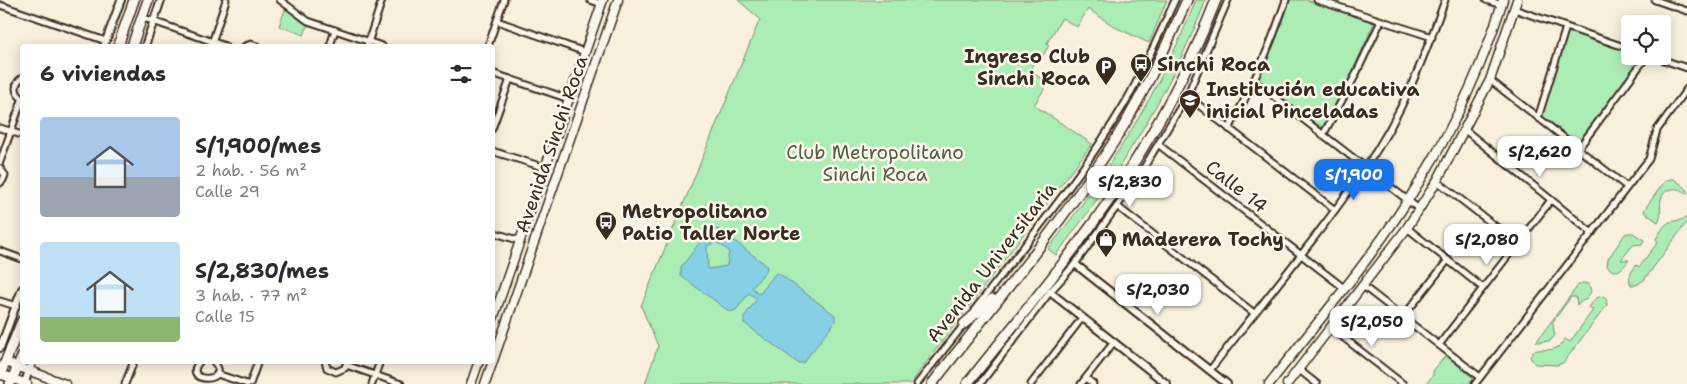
<!DOCTYPE html>
<html lang="es">
<head>
<meta charset="utf-8">
<style>
	body { margin:0; font-family:"Shantell Sans",sans-serif; background:#f7f7f7; color:#2b2b33; height:100vh; display:flex; flex-direction:column; font-size:19px; white-space:nowrap }
	* { box-sizing:border-box; margin:0 }
	p { font-size:16px; color:#7c7c81 }
	.icon { flex:none; width:28px; height:28px; fill:none; stroke:currentColor; stroke-width:2; stroke-linecap:round; stroke-linejoin:round }
	.map { position:relative; flex:1; overflow:hidden }
	.details { position:absolute; left:20px; top:44px; width:475px; height:320px; display:flex; flex-direction:column; background:#fff; border-radius:5px; box-shadow:0 2px 12px #0003 }
	.details>* { flex:none }
	.fabs { position:absolute; left:1621px; top:15px; display:grid; gap:10px }
	.fabs a { display:grid; place-items:center; width:50px; height:50px; border-radius:5px; background:#fff; box-shadow:0 2px 12px #0003; font-size:25px }
	.price { position:absolute; translate:-50% -42px; padding:0 11px; border-radius:10px; background:#fff; color:#222; font-size:16px; line-height:32px; filter:drop-shadow(0 1px 2px #0008) }
	.price::after { content:''; position:absolute; left:50%; top:30px; width:15px; height:11px; margin-left:-8px; background:inherit; clip-path:polygon(0 0,100% 0,50% 100%) }
	.price.current { background:#1a73e8; color:#fff }
	ul { padding:0; list-style:none }
	li { display:flex; align-items:center; gap:15px; height:125px; padding:0 20px }
	li span { display:grid; place-items:center; flex:none; width:140px; height:100px; border-radius:5px; color:#555 }
	li>.icon { margin-inline-start:auto }
	span .icon { width:60px; height:60px; fill:#fffc; stroke-width:1 }
	li b { font-size:21px }
	h2 { display:flex; justify-content:space-between; align-items:center; height:60px; padding:0 20px; font-size:21px }
	.map>svg:first-child { display:block }
	.green { fill:#acedb6; stroke:#748c6a }
	.water { fill:#86d0e6; stroke:#688e96; fill-rule:evenodd }
	.lines { fill:none; stroke-linecap:round; stroke-linejoin:round }
	.minor-casing { stroke:#3b2a1e; stroke-width:9 }
	.tertiary-casing { stroke:#3b2a1e; stroke-width:10 }
	.secondary-casing { stroke:#3b2a1e; stroke-width:11 }
	.primary-casing { stroke:#3b2a1e; stroke-width:12 }
	.trunk-casing { stroke:#3b2a1e; stroke-width:12 }
	.minor { stroke:#fbf7ec; stroke-width:5 }
	.tertiary { stroke:#fbf7ec; stroke-width:6 }
	.secondary { stroke:#fbf7ec; stroke-width:8 }
	.primary { stroke:#fbf7ec; stroke-width:9 }
	.trunk { stroke:#fbf7ec; stroke-width:9 }
	.labels { text-anchor:middle; stroke-width:5; stroke-linejoin:round; paint-order:stroke }
	.poi-label { font-size:19px; font-weight:bold; fill:#3b2a1e; stroke:#fbf7ec; text-anchor:start }
	.street-label { font-size:19px; fill:#3b2a1e; stroke:#fbf7ec }
	.park-label { font-size:19px; fill:#575b44; stroke:#fbf7ec }
</style>
</head>
<body>
<div class="map">
<svg width="1687" height="384" viewBox="0 0 1687 384">
	<rect width="100%" height="100%" fill="#f8f0dd"/>
	<filter id="ink" filterUnits="userSpaceOnUse"><feTurbulence type="fractalNoise" baseFrequency=".02" numOctaves="2"/><feDisplacementMap in="SourceGraphic" scale="10" xChannelSelector="R" yChannelSelector="G"/><feConvolveMatrix kernelMatrix="1 2 1 2 8 2 1 2 1" color-interpolation-filters="sRGB"/></filter>
	<g filter="url(#ink)">
		<g class="green">
			<polygon points="738,0 1167,0 1149,43 1115,27 1088,9 1077,27 1062,18 1047,43 1049,45 1041,59 1038,57 1029,70 1048,83 1034,105 1092,144 910,384 645,384 658,346 641,306 760,19"/>
			<path d="M1196 0H1206C1170 93 1117 176 1056 255L1048 249C1108 173 1161 90 1196 0Z"/>
			<polygon points="1290,0 1306,0 1374,23 1350,77 1322,128 1258,79 1276,38"/>
			<polygon points="286,7 302,22 308,25 304,35 279,26"/>
			<polygon points="1566,30 1630,52 1630,56 1645,57 1578,144 1540,114"/>
			<path d="M1670 179H1674L1687 189V194C1682 190 1678 188 1672 189 1653 194 1665 212 1658 222L1645 213 1644 210 1665 181Z"/>
			<path d="M1687 217V222L1644 280 1636 285H1631C1627 278 1632 271 1636 265L1639 267 1658 242 1656 239C1659 234 1664 224 1670 222 1677 220 1681 221 1687 217Z"/>
			<path d="M1629 233H1633L1644 240 1642 244 1633 245 1621 260H1629C1623 268 1616 277 1607 266L1608 259 1625 234Z"/>
			<polygon points="1583,283 1589,284 1591,292 1585,300 1579,302 1577,305 1576,297 1571,297 1552,323 1554,325 1553,327 1555,335 1550,341 1536,342 1579,284"/>
			<path d="M1603 296 1606 298 1607 305 1563 363 1557 365 1535 364 1530 357 1533 351C1549 347 1554 355 1565 339L1570 342 1593 310 1589 307 1596 298Z"/>
			<polygon points="1446,355 1473,378 1468,384 1426,384 1433,375 1433,371"/>
		</g>
		<path class="water" d="M711 228 720 230 766 265 767 269 752 288 760 294 775 274 778 273 835 315V322L803 363H798L744 323V317L757 299 749 293 736 310 730 312 681 276V267ZM716 242 729 251 727 266 708 269 707 246Z"/>
		<g class="lines">
			<g class="minor-casing">
				<g id="minor">
					<polyline points="280,0 308,21 382,46"/>
					<polyline points="590,0 602,4"/>
					<polyline points="1317,0 1432,37"/>
					<polyline points="1486,0 1502,5"/>
					<polyline points="1655,0 1687,11"/>
					<polyline points="0,5 106,41"/>
					<polyline points="1514,9 1630,49"/>
					<polyline points="141,17 225,46"/>
					<polyline points="497,21 585,52"/>
					<polyline points="211,46 226,0"/>
					<polyline points="245,46 251,44 257,46"/>
					<polyline points="330,46 335,30"/>
					<polyline points="367,46 382,0"/>
					<polyline points="488,46 504,0"/>
					<polyline points="1652,56 1687,68"/>
					<polyline points="492,73 569,99"/>
					<path d="M22 78C14 83 14 93 22 98"/>
					<polyline points="1490,80 1627,187"/>
					<polyline points="1254,81 1419,209"/>
					<polyline points="1187,96 1335,210"/>
					<polyline points="1538,118 1566,27"/>
					<polyline points="0,128 22,135"/>
					<polyline points="492,129 510,79"/>
					<path d="M1229 129C1252 88 1271 45 1286 0"/>
					<polyline points="1465,130 1592,233"/>
					<polyline points="1323,135 1354,78 1381,21"/>
					<polyline points="1159,145 1344,288"/>
					<polyline points="1578,149 1647,56"/>
					<polyline points="492,151 546,168"/>
					<polyline points="0,162 22,100"/>
					<polyline points="0,168 5,175 3,180 0,183"/>
					<polyline points="1437,181 1517,243"/>
					<polyline points="1118,207 1254,313"/>
					<polyline points="1407,228 1483,288"/>
					<polyline points="492,232 521,241"/>
					<polyline points="0,251 22,259"/>
					<polyline points="1363,286 1480,377"/>
					<polyline points="0,301 16,306"/>
					<path d="M975 309C1027 242 1082 176 1125 103 1144 70 1159 35 1175 0"/>
					<polyline points="1403,317 1448,260"/>
					<polyline points="1330,327 1403,384"/>
					<polyline points="1439,345 1551,200"/>
					<path d="M200 361C179 384 235 384 213 361"/>
					<polyline points="325,361 327,368 336,372 345,368 347,361"/>
					<polyline points="346,365 401,384"/>
					<polyline points="1298,369 1317,384"/>
					<path d="M1210 370C1262 303 1317 238 1365 168 1401 117 1424 58 1445 0"/>
					<polyline points="217,374 247,384"/>
					<polyline points="1086,378 1093,384"/>
					<polyline points="125,384 134,361"/>
					<polyline points="250,384 258,361"/>
					<polyline points="372,384 380,361"/>
					<polyline points="917,384 966,322"/>
					<polyline points="980,384 1050,292 1075,264 1137,179 1187,96 1228,0"/>
					<polyline points="1031,384 1082,318"/>
					<polyline points="1081,384 1114,342"/>
					<polyline points="1475,384 1649,159 1657,130 1687,89"/>
				</g>
			</g>
			<g class="tertiary-casing">
				<g id="tertiary">
					<polyline points="104,46 121,0"/>
					<polyline points="145,46 161,0"/>
					<polyline points="1075,264 1227,384"/>
					<polyline points="1050,292 1167,384"/>
					<polyline points="0,348 22,289"/>
					<polyline points="24,384 33,361"/>
				</g>
			</g>
			<g class="secondary-casing">
				<g id="secondary">
					<polyline points="492,322 603,0"/>
					<polyline points="6,362 65,384"/>
					<polyline points="0,374 27,384"/>
					<polyline points="471,384 479,361"/>
					<polyline points="485,384 618,0"/>
					<path d="M1269 384C1322 316 1379 250 1423 176 1457 121 1484 62 1503 0"/>
					<polyline points="1287,384 1407,228 1437,181 1490,80 1517,0"/>
				</g>
			</g>
			<g class="primary-casing">
				<g id="primary">
					<polyline points="964,324 992,299"/>
					<path d="M932 384C991 308 1053 234 1106 154 1138 106 1163 53 1187 0"/>
					<path d="M967 384C1026 309 1090 235 1140 153 1170 104 1195 53 1216 0"/>
				</g>
			</g>
			<g class="trunk-casing">
				<g id="trunk">
					<polyline points="118,46 134,0"/>
					<polyline points="132,46 148,0"/>
					<polyline points="0,375 22,321"/>
					<polyline points="10,384 22,357"/>
				</g>
			</g>
			<use href="#minor" class="minor"/>
			<use href="#tertiary" class="tertiary"/>
			<use href="#secondary" class="secondary"/>
			<use href="#primary" class="primary"/>
			<use href="#trunk" class="trunk"/>
		</g>
	</g>
	<defs>
		<g id="bus-pin" transform="scale(1.125)"><path d="M0 17L-7.5 6A9.5 9.5 0 1 1 7.5 6Z" fill="#3b2a1e" stroke="#fbf7ec"/><path d="M-5-6H5V4H4V6H2V4H-2V6H-4V4H-5ZM-3.5-4V0h7V-4ZM-3.5 1.2v1.5H-2V1.2ZM2 1.2v1.5H3.5V1.2Z" fill="#fff"/></g>
		<g id="parking-pin" transform="scale(1.125)"><path d="M0 17L-7.5 6A9.5 9.5 0 1 1 7.5 6Z" fill="#3b2a1e" stroke="#fbf7ec"/><path d="M-3.5-5.5H1a3.5 3.5 0 0 1 0 7H-1V5.5H-3.5ZM-1-3.4V-.6H.8a1.4 1.4 0 0 0 0-2.8Z" fill="#fff"/></g>
		<g id="school-pin" transform="scale(1.125)"><path d="M0 17L-7.5 6A9.5 9.5 0 1 1 7.5 6Z" fill="#3b2a1e" stroke="#fbf7ec"/><path d="M0-5L7-2L0 1L-7-2ZM-4 1L0 2.5L4 1V4Q0 6-4 4Z" fill="#fff"/></g>
		<g id="shop-pin" transform="scale(1.125)"><path d="M0 17L-7.5 6A9.5 9.5 0 1 1 7.5 6Z" fill="#3b2a1e" stroke="#fbf7ec"/><path d="M-5-2.5h2.3a2.7 3.5 0 0 1 5.4 0H5L5.5 6h-11ZM-1.5-2.5h3a1.5 2.3 0 0 0-3 0Z" fill="#fff"/></g>
	</defs>
	<g fill-rule="evenodd">
		<use href="#bus-pin" x="1141" y="64"/>
		<use href="#parking-pin" x="1106" y="67"/>
		<use href="#school-pin" x="1190" y="100"/>
		<use href="#bus-pin" x="606" y="222"/>
		<use href="#shop-pin" x="1106" y="239"/>
	</g>
	<g class="labels">
		<g class="poi-label">
			<text x="1090" y="63" text-anchor="end">Ingreso Club<tspan x="1090" dy="22">Sinchi Roca</tspan></text>
			<text x="1157" y="71">Sinchi Roca</text>
			<text x="1206" y="96">Institución educativa<tspan x="1206" dy="22">inicial Pinceladas</tspan></text>
			<text x="622" y="218">Metropolitano<tspan x="622" dy="22">Patio Taller Norte</tspan></text>
			<text x="1122" y="246">Maderera Tochy</text>
		</g>
		<g class="street-label">
			<text transform="translate(551 144) rotate(-71)" y="7">Avenida Sinchi Roca</text>
			<text transform="translate(1237 186) rotate(38)" y="7">Calle 14</text>
			<text transform="translate(991 262) rotate(-52)" y="7">Avenida Universitaria</text>
		</g>
		<g class="park-label">
			<text x="875" y="159">Club Metropolitano<tspan x="875" dy="22">Sinchi Roca</tspan></text>
		</g>
	</g>
</svg>
<div class="fabs">
<a><svg class="icon" aria-label="locate" viewBox="0 0 24 24"><circle cx="12" cy="12" r="6"/><path d="M12 2v4M12 18v4M2 12h4M18 12h4"/></svg></a>
</div>
<b class="price" style="left:1540px;top:178px">S/2,620</b>
<b class="price current" style="left:1354px;top:201px">S/1,900</b>
<b class="price" style="left:1130px;top:208px">S/2,830</b>
<b class="price" style="left:1487px;top:266px">S/2,080</b>
<b class="price" style="left:1158px;top:316px">S/2,030</b>
<b class="price" style="left:1372px;top:348px">S/2,050</b>
<section class="details">
<h2>6 viviendas<svg class="icon" aria-label="filters" viewBox="0 0 24 24"><path d="M4 7h16M4 17h16"/><circle cx="9" cy="7" r="2"/><circle cx="15" cy="17" r="2"/></svg></h2>
<ul>
<li><span style="background:linear-gradient(#a9c7e8 60%,#9aa5b1 0)"><svg class="icon" aria-label="home" viewBox="0 0 24 24"><path d="M3 11l9-7 9 7M6 9v11h12V9"/></svg></span><div><b>S/1,900/mes</b><p>2 hab. · 56 m²</p><p>Calle 29</p></div></li>
<li><span style="background:linear-gradient(#bfe0f5 75%,#8fb573 0)"><svg class="icon" aria-label="home" viewBox="0 0 24 24"><path d="M3 11l9-7 9 7M6 9v11h12V9"/></svg></span><div><b>S/2,830/mes</b><p>3 hab. · 77 m²</p><p>Calle 15</p></div></li>
</ul>
</section>
</div>
</body>
</html>
